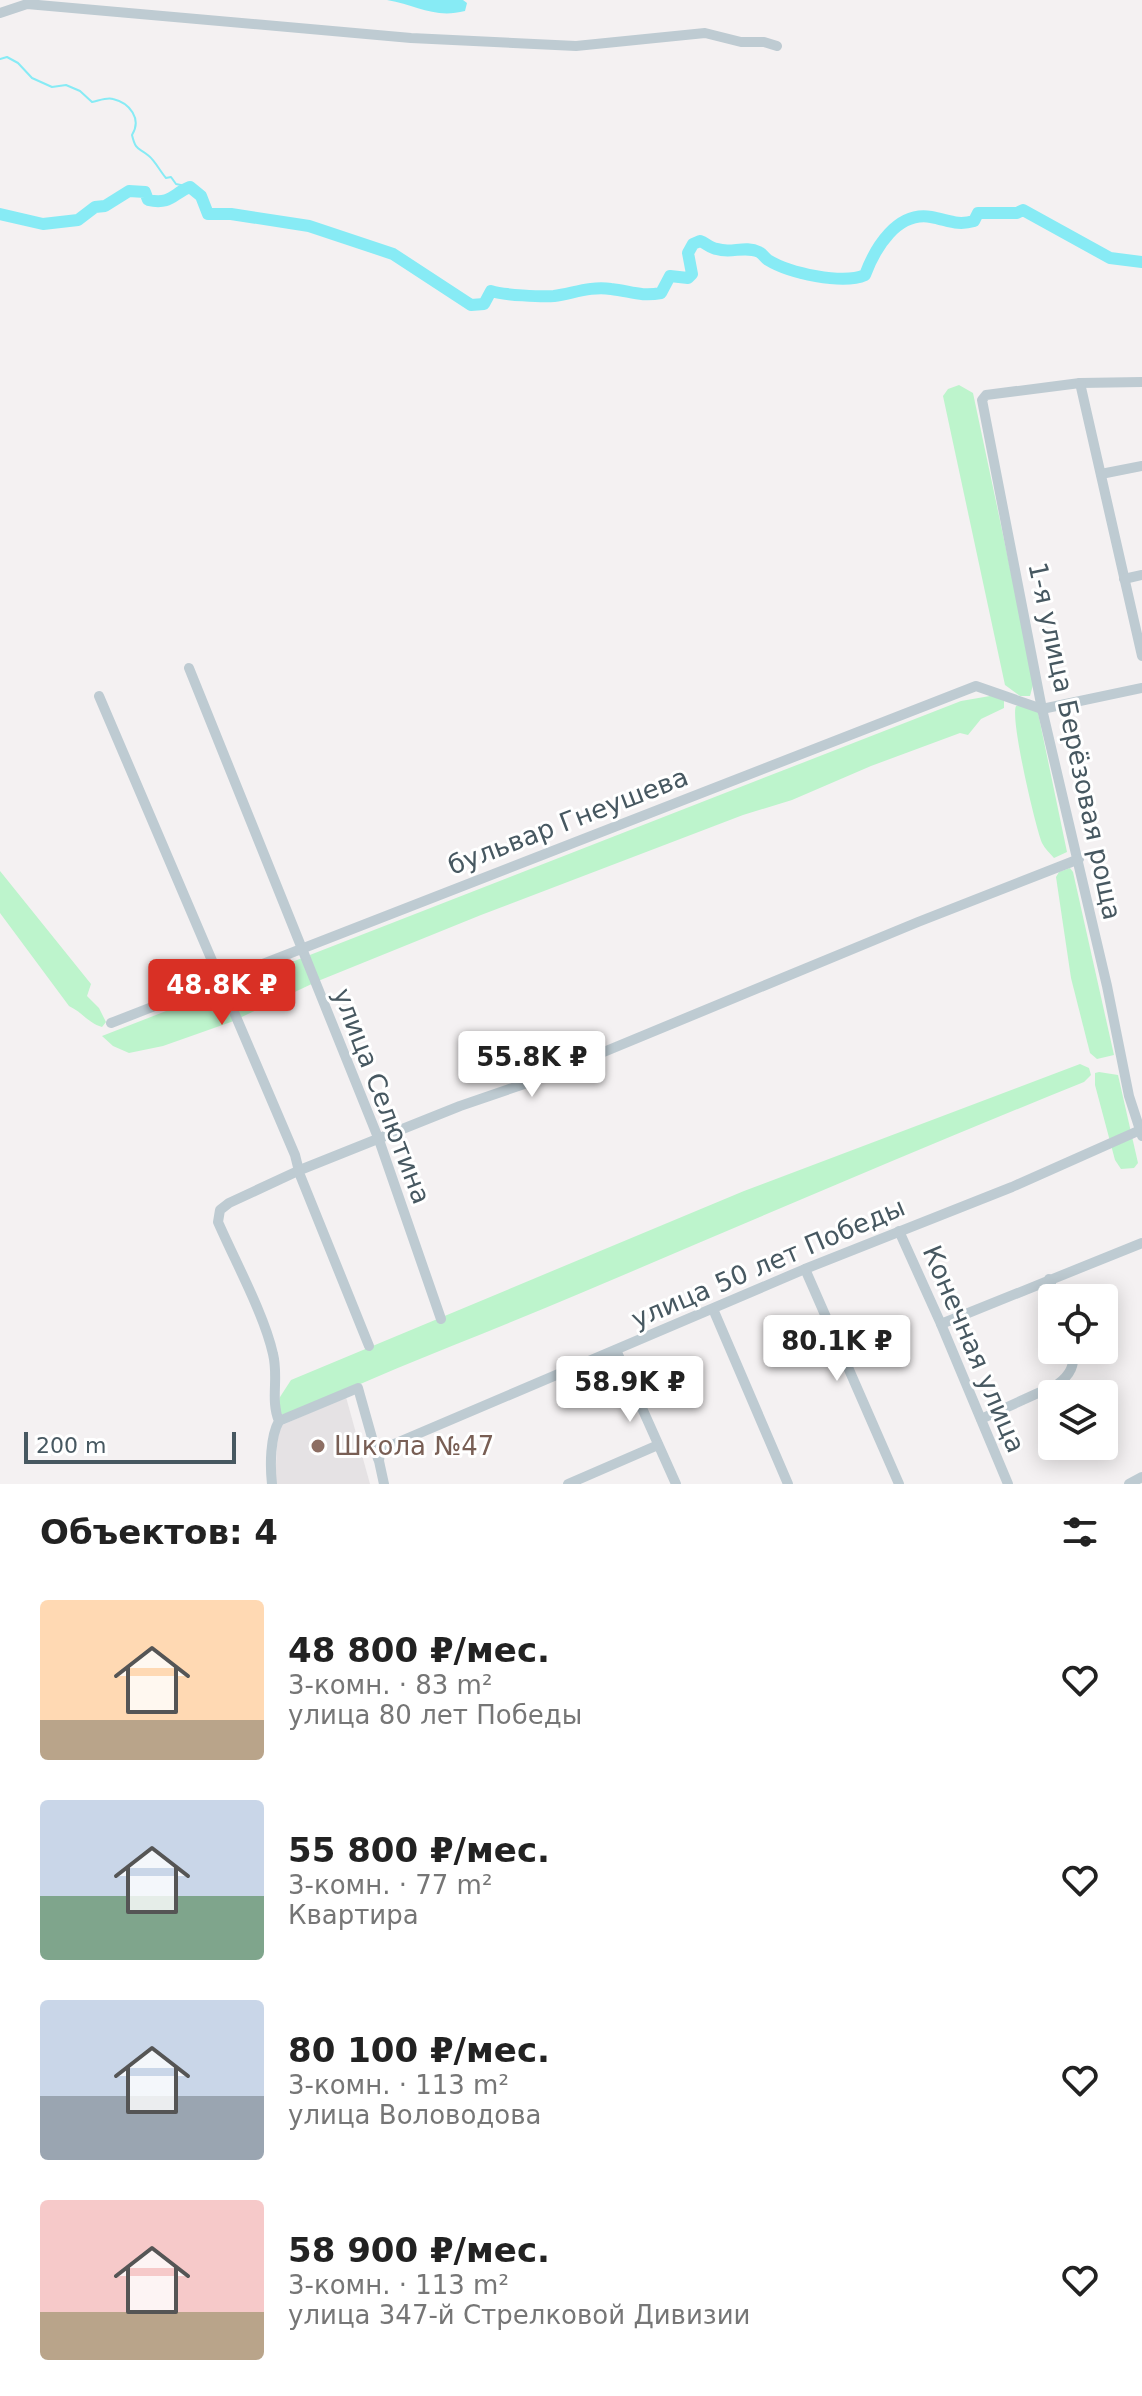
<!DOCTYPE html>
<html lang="ru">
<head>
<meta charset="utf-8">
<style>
	body { margin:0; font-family:"DejaVu Sans",sans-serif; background:#f2f2f2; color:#222; height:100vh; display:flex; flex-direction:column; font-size:30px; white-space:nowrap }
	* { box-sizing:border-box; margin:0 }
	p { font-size:26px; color:#767676 }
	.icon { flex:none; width:44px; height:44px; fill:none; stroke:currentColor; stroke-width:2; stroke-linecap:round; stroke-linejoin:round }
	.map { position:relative; height:1484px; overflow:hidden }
	.details { display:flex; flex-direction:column; background:#fff; flex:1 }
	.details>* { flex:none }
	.buttons { position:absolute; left:1038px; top:1284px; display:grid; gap:16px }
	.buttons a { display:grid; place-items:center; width:80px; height:80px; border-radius:8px; background:#fff; box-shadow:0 4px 20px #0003; font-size:40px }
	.scale { position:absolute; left:24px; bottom:20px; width:212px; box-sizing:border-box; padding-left:8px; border:4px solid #475861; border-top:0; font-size:22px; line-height:28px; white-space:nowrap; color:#475861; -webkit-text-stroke:6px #fff; paint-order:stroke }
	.price { position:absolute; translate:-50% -68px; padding:0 18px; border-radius:8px; background:#fff; color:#222; font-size:26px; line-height:52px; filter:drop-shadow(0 2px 4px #0008) }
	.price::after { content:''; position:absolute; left:50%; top:48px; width:24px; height:18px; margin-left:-12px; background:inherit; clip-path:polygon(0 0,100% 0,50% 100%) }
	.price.current { background:#d93025; color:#fff }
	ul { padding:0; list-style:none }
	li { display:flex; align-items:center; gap:24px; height:200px; padding:0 40px }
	li span { display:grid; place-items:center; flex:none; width:224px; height:160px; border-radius:8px; color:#555 }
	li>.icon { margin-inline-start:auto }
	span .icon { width:96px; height:96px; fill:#fffc; stroke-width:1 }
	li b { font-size:34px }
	h2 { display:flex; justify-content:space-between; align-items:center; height:96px; padding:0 40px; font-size:34px }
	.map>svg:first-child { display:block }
	.education { fill:#e5e2e4 }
	.green { fill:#bdf4cc }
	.water { fill:#87ebf5 }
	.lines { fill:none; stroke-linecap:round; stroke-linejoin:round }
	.stream { stroke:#87ebf5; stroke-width:2 }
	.river { stroke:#87ebf5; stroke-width:12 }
	.minor { stroke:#becbd2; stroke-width:10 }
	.education-dot { fill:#8d6e63; stroke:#fff; stroke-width:3 }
	.labels { text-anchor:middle; stroke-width:6; stroke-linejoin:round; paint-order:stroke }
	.street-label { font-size:26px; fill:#475861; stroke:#fff }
	.education-label { font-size:26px; fill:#785e54; stroke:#fff; text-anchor:start }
</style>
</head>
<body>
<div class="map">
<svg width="1142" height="1484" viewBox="0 0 1142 1484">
	<rect width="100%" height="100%" fill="#f4f1f2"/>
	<polygon class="education" points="346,1397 370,1484 275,1484 278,1427"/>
	<g class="green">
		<polygon points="959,385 973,393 1034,681 1030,696 1020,696 1005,685 943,396 948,389"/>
		<polygon points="990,696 1004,697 1004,708 981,719 968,735 960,733 871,766 792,800 743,815 481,915 318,981 231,1022 163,1046 129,1053 113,1046 102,1036 961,701"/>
		<path d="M1025 704 1037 708 1067 852 1054 858C1050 853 1045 849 1042 843 1035 825 1010 719 1016 706Z"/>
		<polygon points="1070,868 1073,872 1114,1055 1097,1059 1090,1053 1071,978 1056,877 1059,872"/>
		<path d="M0 871 91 984 87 996 99 1008 106 1022 102 1027C88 1023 82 1012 69 1006L0 913Z"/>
		<path d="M1080 1064 1089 1068 1091 1075 1084 1082C915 1150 749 1222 581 1293 483 1335 382 1371 286 1418L277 1409 280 1397 291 1380 744 1191Z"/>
		<polygon points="1099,1072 1118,1075 1138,1163 1134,1168 1121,1169 1115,1160 1095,1085 1095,1073"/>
	</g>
	<path class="water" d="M387 0H463L467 3 465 11C434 19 417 5 387 0Z"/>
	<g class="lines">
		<path class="stream" d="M0 59 7 57 18 63 32 78 52 87 66 85 80 91 92 102C98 101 107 97 113 99 130 103 142 119 132 135 136 152 139 147 149 156 155 161 160 171 166 178L171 177 176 184 190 187"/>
		<path class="river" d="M0 214 43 224 78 220 95 207 105 206 129 191 145 192 148 200C172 205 173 193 190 187L201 196 208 214H231L309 226 393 254 471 305 484 304 491 291C501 295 544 297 554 296 574 293 591 286 611 289 630 291 641 297 661 293L670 276 688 278 692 274 688 253 693 244 700 241C706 243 710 248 717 249 731 254 745 245 759 252 763 254 765 258 768 260 789 273 843 285 865 275 875 248 897 211 931 217 948 220 957 226 974 221L978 213H1017L1023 210 1110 258 1142 262"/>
		<g class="minor">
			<polyline points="0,13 27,4 411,38 576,46 705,33 741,42 764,42 777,46"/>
			<polyline points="1142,382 1080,383 986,395 982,400 1042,709 1107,986 1129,1096 1142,1136"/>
			<polyline points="1080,383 1142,656"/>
			<polyline points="1101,474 1142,466"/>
			<polyline points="1124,579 1142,575"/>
			<polyline points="189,668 379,1140 441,1319"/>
			<polyline points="99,696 295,1155 300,1175 369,1346"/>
			<polyline points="111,1023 976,686 1042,709 1142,688"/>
			<polyline points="899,1231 941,1324 1008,1484"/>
			<polyline points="805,1269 899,1484"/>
			<polyline points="1049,1279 1056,1298"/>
			<polyline points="713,1309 788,1484"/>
			<polyline points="941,1324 1142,1243"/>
			<polyline points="616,1350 676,1484"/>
			<path d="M981 1419 1058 1384C1071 1374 1074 1366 1074 1350"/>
			<polyline points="279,1421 358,1388 378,1459"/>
			<path d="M272 1484C270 1466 270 1437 279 1421 270 1400 279 1378 273 1354 264 1314 235 1261 218 1222L220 1210 229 1203 300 1170 460 1106 536 1080 918 922 1079 859"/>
			<polyline points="384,1484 379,1461 380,1453 387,1447 805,1269 1012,1187 1138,1131"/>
			<polyline points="568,1484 658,1445"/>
			<polyline points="1129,1484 1142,1477"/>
		</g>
	</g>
	<circle class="education-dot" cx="318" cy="1446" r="8"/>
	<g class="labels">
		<g class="street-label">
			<text transform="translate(1075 741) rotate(78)" y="9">1-я улица Берёзовая роща</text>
			<text transform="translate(568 821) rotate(-21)" y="9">бульвар Гнеушева</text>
			<text transform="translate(382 1096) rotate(69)" y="9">улица Селютина</text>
			<text transform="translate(768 1263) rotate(-23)" y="9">улица 50 лет Победы</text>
			<text transform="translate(974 1349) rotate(67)" y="9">Конечная улица</text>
		</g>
		<g class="education-label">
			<text x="334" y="1455">Школа №47</text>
		</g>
	</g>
</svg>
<div class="buttons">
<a><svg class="icon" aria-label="locate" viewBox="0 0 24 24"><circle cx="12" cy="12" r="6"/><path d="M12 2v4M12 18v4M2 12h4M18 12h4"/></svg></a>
<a><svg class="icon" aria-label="layers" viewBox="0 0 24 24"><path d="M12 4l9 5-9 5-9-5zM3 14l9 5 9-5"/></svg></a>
</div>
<div class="scale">200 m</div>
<b class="price current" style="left:222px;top:1027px">48.8K ₽</b>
<b class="price" style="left:532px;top:1099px">55.8K ₽</b>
<b class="price" style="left:837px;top:1383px">80.1K ₽</b>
<b class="price" style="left:630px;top:1424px">58.9K ₽</b>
</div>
<section class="details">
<h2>Объектов: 4<svg class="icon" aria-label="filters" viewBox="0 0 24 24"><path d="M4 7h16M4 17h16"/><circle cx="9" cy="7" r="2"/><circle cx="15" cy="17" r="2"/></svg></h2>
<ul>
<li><span style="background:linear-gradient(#ffd9b3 75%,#b9a48a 0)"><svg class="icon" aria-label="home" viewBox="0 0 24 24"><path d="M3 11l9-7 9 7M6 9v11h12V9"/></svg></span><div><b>48 800 ₽/мес.</b><p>3-комн. · 83 m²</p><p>улица 80 лет Победы</p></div><svg class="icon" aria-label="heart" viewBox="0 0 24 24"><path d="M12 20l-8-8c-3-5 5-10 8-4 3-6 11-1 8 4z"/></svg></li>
<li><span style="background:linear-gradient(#c9d6e8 60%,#7fa58c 0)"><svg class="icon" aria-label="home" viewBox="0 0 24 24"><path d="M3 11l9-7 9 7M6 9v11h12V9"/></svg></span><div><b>55 800 ₽/мес.</b><p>3-комн. · 77 m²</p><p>Квартира</p></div><svg class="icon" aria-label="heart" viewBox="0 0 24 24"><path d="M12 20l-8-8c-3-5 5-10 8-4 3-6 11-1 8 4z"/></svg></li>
<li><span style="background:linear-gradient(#c9d6e8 60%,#9aa5b1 0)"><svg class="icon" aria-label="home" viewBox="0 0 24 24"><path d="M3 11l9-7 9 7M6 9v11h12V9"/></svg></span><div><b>80 100 ₽/мес.</b><p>3-комн. · 113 m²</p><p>улица Воловодова</p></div><svg class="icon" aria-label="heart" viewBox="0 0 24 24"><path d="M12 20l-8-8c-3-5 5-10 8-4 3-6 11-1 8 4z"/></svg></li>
<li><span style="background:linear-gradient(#f6c9c9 70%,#b9a48a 0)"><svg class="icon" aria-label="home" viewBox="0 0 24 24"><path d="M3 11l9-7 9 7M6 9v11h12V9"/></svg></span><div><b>58 900 ₽/мес.</b><p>3-комн. · 113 m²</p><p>улица 347-й Стрелковой Дивизии</p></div><svg class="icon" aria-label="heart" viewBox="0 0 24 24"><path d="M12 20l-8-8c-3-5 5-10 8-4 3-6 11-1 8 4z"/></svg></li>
</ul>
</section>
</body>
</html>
